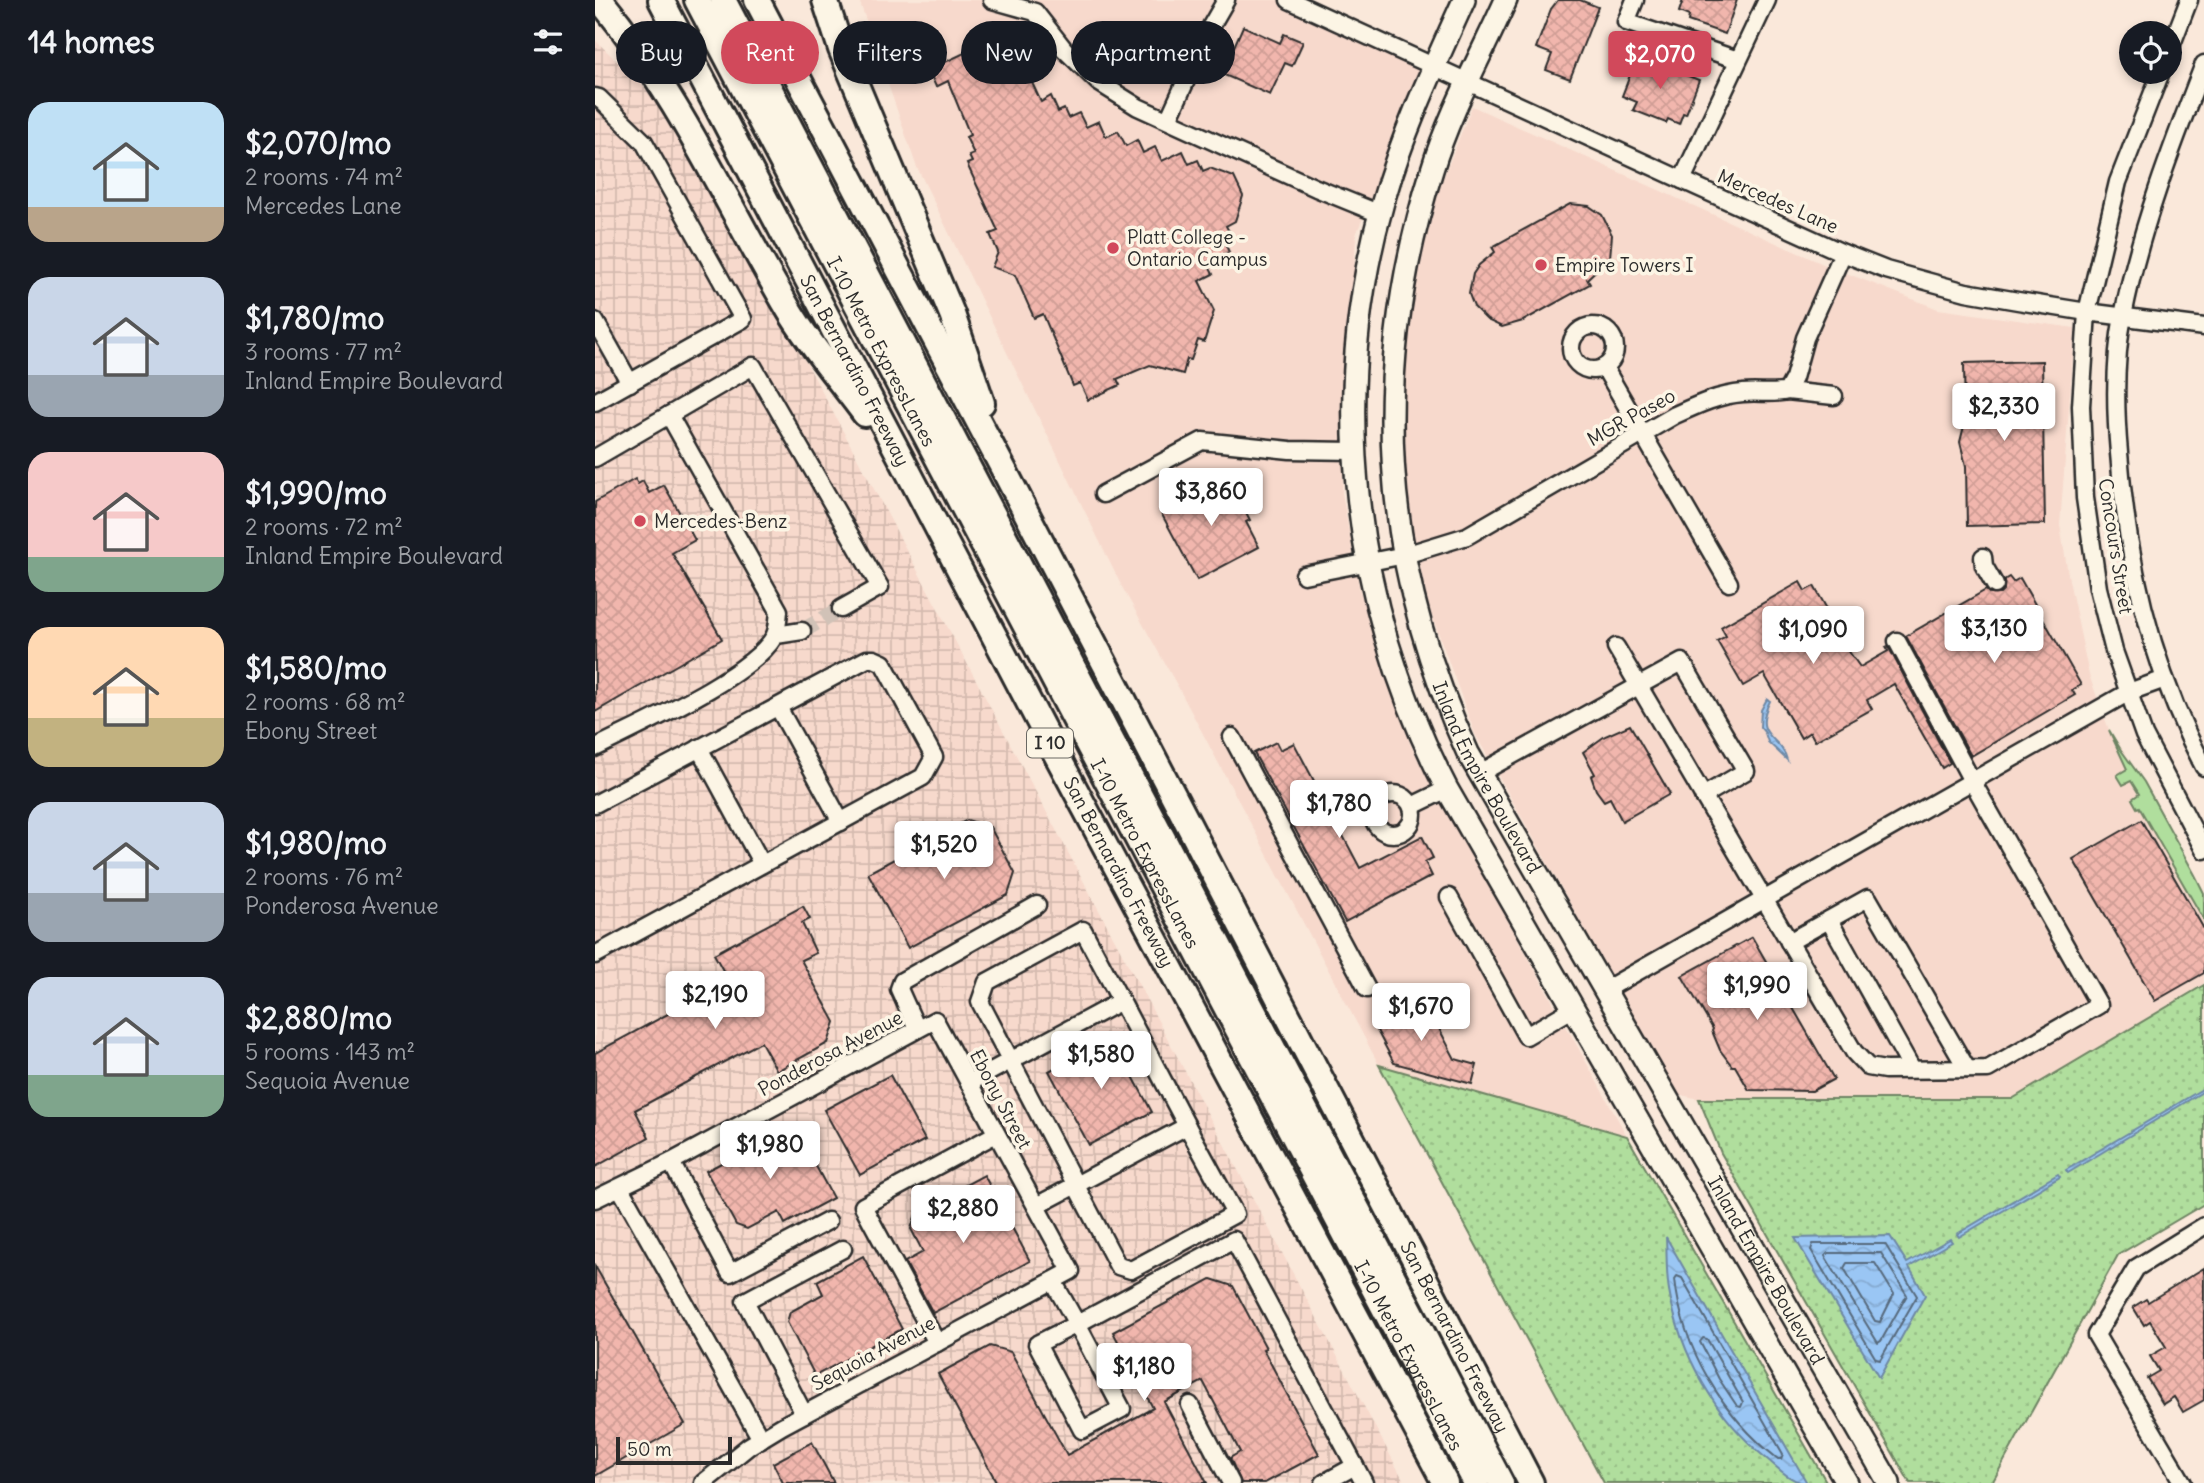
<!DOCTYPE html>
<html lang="en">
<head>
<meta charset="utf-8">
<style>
	body { margin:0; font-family:Delius,sans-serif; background:#20242c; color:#f1f3f6; height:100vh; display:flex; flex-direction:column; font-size:26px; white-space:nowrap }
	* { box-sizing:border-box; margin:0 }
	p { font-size:23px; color:#9ea1a6 }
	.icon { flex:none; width:38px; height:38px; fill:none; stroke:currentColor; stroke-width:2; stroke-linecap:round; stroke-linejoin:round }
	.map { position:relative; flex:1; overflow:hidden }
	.details { display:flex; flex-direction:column; background:#171b24; width:595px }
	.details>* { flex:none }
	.top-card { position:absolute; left:21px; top:21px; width:665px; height:63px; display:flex; gap:14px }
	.tools { position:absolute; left:1524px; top:21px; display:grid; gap:14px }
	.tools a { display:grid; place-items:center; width:63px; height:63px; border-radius:50%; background:#171b24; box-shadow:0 4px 10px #0003; font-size:35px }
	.scale { position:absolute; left:21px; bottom:18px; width:116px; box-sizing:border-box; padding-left:7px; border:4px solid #2b2b2b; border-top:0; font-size:19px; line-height:24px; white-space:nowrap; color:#2b2b2b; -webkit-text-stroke:5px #fcf5e5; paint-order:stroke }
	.price { position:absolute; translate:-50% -60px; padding:0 16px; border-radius:7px; background:#fff; color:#222; font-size:23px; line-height:46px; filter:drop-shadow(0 2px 4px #0008) }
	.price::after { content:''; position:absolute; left:50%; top:42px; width:21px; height:16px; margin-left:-10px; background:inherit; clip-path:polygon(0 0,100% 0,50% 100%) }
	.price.current { background:#d1495b; color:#fff }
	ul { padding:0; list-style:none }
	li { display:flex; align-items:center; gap:21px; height:175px; padding:0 28px }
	li span { display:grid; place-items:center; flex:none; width:196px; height:140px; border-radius:21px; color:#555 }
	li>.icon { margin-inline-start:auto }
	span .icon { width:84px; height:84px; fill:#fffc; stroke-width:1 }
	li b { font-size:30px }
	h2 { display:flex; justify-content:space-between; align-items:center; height:84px; padding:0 28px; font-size:30px }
	.chip { padding:0 24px; border-radius:32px; background:#171b24; box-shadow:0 4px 10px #0003; font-size:24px; line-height:63px }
	.chip.current { background:#d1495b; color:#fff }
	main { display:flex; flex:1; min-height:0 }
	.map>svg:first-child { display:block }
	.built { fill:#f7d9cc }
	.industrial { fill:url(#industrial-grid) }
	.green { fill:#b0de9d; stroke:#6e8464; stroke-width:2 }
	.park { fill:url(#park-dots); stroke:#6e8464; stroke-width:2 }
	.water { fill:url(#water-waves); stroke:#6e88a4; stroke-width:2 }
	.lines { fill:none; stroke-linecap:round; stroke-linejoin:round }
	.shore { stroke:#57697b; stroke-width:2 }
	.building { fill:url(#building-cross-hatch); stroke:#2b2b2b; stroke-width:2 }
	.minor-tunnel { stroke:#d1c2b7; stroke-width:16; stroke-dasharray:16 8; stroke-linecap:butt }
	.minor-casing { stroke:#2b2b2b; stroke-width:21 }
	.major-casing { stroke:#2b2b2b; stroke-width:26 }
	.highway-casing { stroke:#2b2b2b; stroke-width:30 }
	.minor { stroke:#fcf5e5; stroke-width:16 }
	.major { stroke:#fcf5e5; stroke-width:21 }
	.highway { stroke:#fcf5e5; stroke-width:24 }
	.poi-dot { fill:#d1495b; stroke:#fcf5e5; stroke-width:2.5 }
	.labels { text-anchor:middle; stroke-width:7; stroke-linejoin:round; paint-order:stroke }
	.shield { fill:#fcf5e5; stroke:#6a6863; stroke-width:2 }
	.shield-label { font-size:18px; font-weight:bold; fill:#2b2b2b }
	.street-label { font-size:19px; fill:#2b2b2b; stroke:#fcf5e5 }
	.poi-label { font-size:19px; fill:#2b2b2b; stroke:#fcf5e5; text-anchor:start }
</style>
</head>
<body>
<main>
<section class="details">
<h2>14 homes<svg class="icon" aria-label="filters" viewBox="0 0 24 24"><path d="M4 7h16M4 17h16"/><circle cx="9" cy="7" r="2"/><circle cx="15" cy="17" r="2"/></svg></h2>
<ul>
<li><span style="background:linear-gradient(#bfe0f5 75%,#b9a48a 0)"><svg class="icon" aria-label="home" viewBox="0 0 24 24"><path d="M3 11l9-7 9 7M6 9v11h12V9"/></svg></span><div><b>$2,070/mo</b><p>2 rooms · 74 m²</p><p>Mercedes Lane</p></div></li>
<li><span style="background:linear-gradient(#c9d6e8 70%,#9aa5b1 0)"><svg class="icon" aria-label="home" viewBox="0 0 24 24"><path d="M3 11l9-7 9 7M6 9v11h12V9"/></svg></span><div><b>$1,780/mo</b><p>3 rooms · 77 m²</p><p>Inland Empire Boulevard</p></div></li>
<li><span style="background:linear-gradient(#f6c9c9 75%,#7fa58c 0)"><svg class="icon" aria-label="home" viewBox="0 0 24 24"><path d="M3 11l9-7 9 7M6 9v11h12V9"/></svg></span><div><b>$1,990/mo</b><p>2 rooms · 72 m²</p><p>Inland Empire Boulevard</p></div></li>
<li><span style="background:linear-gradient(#ffd9b3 65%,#c2b280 0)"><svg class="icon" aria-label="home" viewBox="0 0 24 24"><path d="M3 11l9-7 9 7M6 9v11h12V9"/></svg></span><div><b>$1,580/mo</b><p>2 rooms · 68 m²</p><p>Ebony Street</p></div></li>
<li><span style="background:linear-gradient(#c9d6e8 65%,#9aa5b1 0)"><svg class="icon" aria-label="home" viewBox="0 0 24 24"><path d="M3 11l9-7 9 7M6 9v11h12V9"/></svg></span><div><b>$1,980/mo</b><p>2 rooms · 76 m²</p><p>Ponderosa Avenue</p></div></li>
<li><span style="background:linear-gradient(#c9d6e8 70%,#7fa58c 0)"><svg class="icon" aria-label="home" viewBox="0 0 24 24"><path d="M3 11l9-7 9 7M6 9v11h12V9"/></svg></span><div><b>$2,880/mo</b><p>5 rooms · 143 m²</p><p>Sequoia Avenue</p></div></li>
</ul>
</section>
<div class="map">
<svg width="1609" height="1483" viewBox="0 0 1609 1483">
	<defs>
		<pattern id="industrial-grid" width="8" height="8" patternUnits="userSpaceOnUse" patternTransform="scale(1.75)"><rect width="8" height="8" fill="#f7d9cc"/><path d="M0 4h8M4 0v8" fill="none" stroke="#d4baaf"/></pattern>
		<pattern id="park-dots" width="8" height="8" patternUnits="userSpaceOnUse" patternTransform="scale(1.75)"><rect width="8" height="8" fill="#b0de9d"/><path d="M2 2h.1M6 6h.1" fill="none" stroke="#98bf87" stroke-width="1.8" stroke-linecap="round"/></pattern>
		<pattern id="water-waves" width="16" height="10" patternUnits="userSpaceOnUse" patternTransform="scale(1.75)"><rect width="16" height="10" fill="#9ac6f4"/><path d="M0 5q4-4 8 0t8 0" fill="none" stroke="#85aad1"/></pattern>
		<pattern id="building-cross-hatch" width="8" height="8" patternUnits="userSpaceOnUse" patternTransform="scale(1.75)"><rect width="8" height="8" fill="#f1b6ad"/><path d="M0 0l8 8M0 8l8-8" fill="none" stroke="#cf9d95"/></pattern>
	</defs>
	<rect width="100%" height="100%" fill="#fae8da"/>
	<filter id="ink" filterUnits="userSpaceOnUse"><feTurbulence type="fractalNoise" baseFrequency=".0143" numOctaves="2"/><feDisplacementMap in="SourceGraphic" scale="14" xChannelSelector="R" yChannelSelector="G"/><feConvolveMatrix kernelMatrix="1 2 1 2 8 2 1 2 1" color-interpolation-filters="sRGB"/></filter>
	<g filter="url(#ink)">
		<g class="built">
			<polygon points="264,0 684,0 827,68 761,235 747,493 765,591 816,746 1032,1136 784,1065 582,685 527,587 416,361 321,165"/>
			<polygon points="877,106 1228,264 1343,309 1480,328 1465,525 1474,580 1494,675 1514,730 1551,784 1609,892 1609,984 1417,1099 1104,1099 1082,1094 880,734 833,605 812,505 809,383 819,294 839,201"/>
		</g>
		<polygon class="industrial" points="0,40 69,106 202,345 810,1483 0,1483"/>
		<polygon class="green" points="1514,730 1526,750 1549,782 1600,875 1609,893 1609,920 1544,807 1542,808 1537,799 1544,794 1536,781 1528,785 1522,775 1532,769"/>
		<g class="park">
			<polygon points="1609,985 1609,1204 1523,1255 1397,1483 1315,1483 1126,1153 1104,1099 1417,1099"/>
			<polygon points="784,1065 1032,1136 1232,1483 1009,1483"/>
		</g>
		<g class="water">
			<path d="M1172 699 1175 701C1156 738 1186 735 1192 760L1173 742 1170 733 1165 727 1166 710Z"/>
			<polygon points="1609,1088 1609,1091 1473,1173 1471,1170"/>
			<polygon points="1463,1174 1465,1177 1364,1237 1362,1234"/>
			<polygon points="1295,1236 1312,1263 1355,1239 1357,1242 1314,1267 1330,1295 1284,1378 1200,1238"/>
			<path d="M1071 1237 1212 1483C1197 1483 1183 1468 1172 1459 1121 1418 1085 1355 1074 1290 1071 1273 1072 1255 1071 1237Z"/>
		</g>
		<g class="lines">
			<g class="shore">
				<polygon points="1218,1244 1290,1244 1322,1296 1285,1360 1281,1359 1216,1250"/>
				<polygon points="1286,1253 1312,1295 1286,1341 1283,1343 1230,1256 1233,1253"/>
				<polygon points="1252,1263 1280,1263 1299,1294 1285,1322 1280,1321 1249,1268"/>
				<path d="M1082 1276 1087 1278 1188 1454 1186 1459H1183C1128 1416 1087 1349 1080 1279Z"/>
				<polygon points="1108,1338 1112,1339 1148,1402 1146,1407 1142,1406 1124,1379 1105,1342"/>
			</g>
		</g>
		<g class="building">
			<polygon points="963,0 985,0 1003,7 975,79 951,70 957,54 941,48 956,9"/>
			<polygon points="1088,0 1142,0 1130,34 1093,21 1094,16 1084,12"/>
			<polygon points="648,26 685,43 689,34 708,42 697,66 690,63 675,95 627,74"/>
			<polygon points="412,33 422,53 411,58 421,79 433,74 446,102 456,96 463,112 469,109 473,118 484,113 491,127 504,121 511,137 523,131 531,146 542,140 548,153 560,147 567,161 588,151 594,164 603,160 608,171 615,168 639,177 648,196 640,221 631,226 636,235 628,239 634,252 612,263 618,274 604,281 619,311 609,342 603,340 596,360 592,359 588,374 555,365 522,379 525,385 493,400 485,383 478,386 448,314 439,318 420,275 397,267 403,252 395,234 403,231 372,164 377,162 374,156 379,154 371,137 375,135 353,81 341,87 324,49 333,45 344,65"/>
			<polygon points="1042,57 1104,80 1091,114 1088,113 1084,124 1073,119 1071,123 1038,110 1042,102 1027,96"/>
			<polygon points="975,204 994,206 1007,215 1017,235 1015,257 992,279 995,284 928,321 907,327 892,320 879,307 874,294 878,274 884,265 900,252 897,247"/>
			<polygon points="1447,361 1450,524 1372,526 1371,466 1365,442 1370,422 1369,363"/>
			<polygon points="632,476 655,520 651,522 664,547 602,580 565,511"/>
			<polygon points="40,479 43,484 48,481 54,493 69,485 100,540 77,553 127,639 0,712 0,502"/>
			<polygon points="1414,577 1418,582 1425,578 1486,685 1477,690 1480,695 1376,756 1311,636 1391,590 1395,594 1405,594 1409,590 1409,580"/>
			<polygon points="1205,582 1210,591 1219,586 1244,630 1240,632 1265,667 1293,651 1291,647 1293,646 1355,763 1347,768 1299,684 1272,700 1277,709 1220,741 1215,732 1206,738 1169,674 1148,686 1122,641 1131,636 1126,627"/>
			<polygon points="1035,725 1075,794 1027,821 1015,798 1009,801 1001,790 996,776 1000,774 988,752 1010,736"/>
			<polygon points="681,742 685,750 699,743 765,868 827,836 838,858 830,862 837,876 750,922 659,753"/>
			<polygon points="372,820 395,827 420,873 413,895 313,948 273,873"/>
			<polygon points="1546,820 1609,929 1609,973 1560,1001 1478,859"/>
			<polygon points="208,906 215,919 207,923 221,953 206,960 240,1022 233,1043 182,1071 166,1042 40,1110 54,1137 0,1167 0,1053 114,992 145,1002 119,954"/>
			<polygon points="1157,937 1239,1079 1217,1091 1154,1090 1140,1066 1137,1066 1125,1050 1117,1031 1118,1029 1087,976"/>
			<polygon points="828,998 860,1059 882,1065 877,1084 799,1063 778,1023"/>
			<polygon points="517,1037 557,1112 494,1145 454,1071"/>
			<polygon points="295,1075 330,1140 265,1175 229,1110"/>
			<polygon points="199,1125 238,1198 190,1224 184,1212 152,1229 141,1225 111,1171"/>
			<polygon points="389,1175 435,1261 338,1313 310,1262 328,1252 316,1229 322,1211"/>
			<polygon points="268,1256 307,1329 220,1376 192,1322 195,1312 228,1294 222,1281"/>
			<polygon points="0,1266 90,1424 0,1476"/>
			<polygon points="1609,1268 1609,1400 1588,1412 1579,1397 1568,1404 1552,1378 1564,1371 1555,1356 1571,1347 1555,1321 1549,1325 1538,1307 1551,1299 1553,1302"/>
			<polygon points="616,1279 638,1286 671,1348 668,1349 724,1454 670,1483 646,1483 635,1458 645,1452 608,1381 569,1402 612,1483 402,1483 343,1374 395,1346 416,1352 472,1455 558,1408 518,1332"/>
			<polygon points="217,1442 239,1483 188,1483 178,1463"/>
		</g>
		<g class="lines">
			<polyline class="minor-tunnel" points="207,631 246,609"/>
			<g class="minor-casing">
				<g id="minor">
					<polyline points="397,0 440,12 469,49 503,82 543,107 721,188 785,214"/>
					<polyline points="694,0 1087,180 1248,253 1291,270 1371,292 1423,301 1492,312 1609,327"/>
					<polyline points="1040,0 1031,22 1143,60"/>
					<polyline points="1575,49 1594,0"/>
					<path d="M1609 64C1577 146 1545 229 1528 316 1519 361 1520 408 1524 453 1532 563 1557 669 1609 767"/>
					<polyline points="1566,72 1523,182 1492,312 1486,406 1490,498 1503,588 1519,651 1549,735 1609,850"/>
					<polyline points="0,97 4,98 49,142 148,319 0,402"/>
					<polyline points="573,120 616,26 631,0"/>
					<polyline points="1087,180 1172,0"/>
					<polyline points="0,321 35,383"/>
					<circle cx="998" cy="348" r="22"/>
					<polyline points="1009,367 1134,583"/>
					<polyline points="1192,391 1239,396"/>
					<polyline points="74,415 158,366 285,587 246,609"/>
					<path d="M0 458 74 415 184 611C183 619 183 630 179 637 155 677 45 725 0 748"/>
					<polyline points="508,494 607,441 695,450 759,451"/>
					<polyline points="1388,557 1389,566 1400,585"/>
					<path d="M709 575 810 555 872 536 1080 415C1102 405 1123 395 1148 393 1163 391 1178 395 1192 391L1199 378 1210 338 1248 253"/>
					<polyline points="181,635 207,631"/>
					<polyline points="1021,647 1259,1052 1273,1067 1290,1070 1393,1069 1504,1005 1377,781 1302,641"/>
					<polyline points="183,707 246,822"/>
					<polyline points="637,737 772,989"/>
					<polyline points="104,748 167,864"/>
					<polyline points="885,773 1087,662 1151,771 1108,796"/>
					<circle cx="798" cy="814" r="20"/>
					<polyline points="0,804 272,659 279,659 288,663 339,757 328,777 0,955"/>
					<polyline points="817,806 852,789"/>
					<polyline points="854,897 931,1036 979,1008"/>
					<polyline points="1234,920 1317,1069"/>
					<polyline points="1194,942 1273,898 1372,1069"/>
					<polyline points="1010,990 1534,692 1570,679"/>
					<polyline points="526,1001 488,930 392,982 385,1002 523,1266 536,1270 640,1214 592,1126"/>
					<polyline points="322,1029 304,989 307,981 442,905"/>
					<polyline points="374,1083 526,1001 592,1126 441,1206"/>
					<polyline points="76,1162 135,1273 233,1221"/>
					<polyline points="25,1188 166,1439"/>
					<polyline points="0,1199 76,1162 340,1020 476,1271 187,1426 154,1446 108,1483"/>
					<polyline points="458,1281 482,1324 639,1240 760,1466 729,1483"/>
					<polygon points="482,1324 527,1409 487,1430 442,1344"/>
					<polyline points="342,1343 268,1206 401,1134"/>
					<polyline points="595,1405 636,1483"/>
					<polyline points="209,1414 150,1301 248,1249"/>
					<polyline points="760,1466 769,1483"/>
					<polyline points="1588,1483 1501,1335 1541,1268 1609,1226"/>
				</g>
			</g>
			<g class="major-casing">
				<g id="major">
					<path d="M869 0C839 66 808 132 788 202 732 399 758 608 852 789L1252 1483"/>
					<path id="s1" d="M911 0C886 56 855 111 837 170 774 370 785 562 873 753L1294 1483"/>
				</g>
			</g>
			<g class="highway-casing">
				<g id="highway">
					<path d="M5 0C84 95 132 205 194 310 216 347 245 380 270 414"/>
					<path id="s2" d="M66 0 460 752 850 1483"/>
					<path id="s3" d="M102 0 881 1483"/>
					<polyline points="128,0 906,1483"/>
					<path id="s4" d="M162 0 409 470 936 1483"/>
					<polyline points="230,0 246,49 357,314 387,403"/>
				</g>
			</g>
			<use href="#minor" class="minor"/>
			<use href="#major" class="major"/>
			<use href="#highway" class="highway"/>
		</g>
	</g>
	<g class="poi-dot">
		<circle cx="518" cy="248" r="7"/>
		<circle cx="946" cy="265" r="7"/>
		<circle cx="45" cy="521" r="7"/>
	</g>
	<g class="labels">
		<rect class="shield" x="432" y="728.5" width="46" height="29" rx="5"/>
		<g class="shield-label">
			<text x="455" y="749">I 10</text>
		</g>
		<g class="street-label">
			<text transform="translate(1183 201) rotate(24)" y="7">Mercedes Lane</text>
			<text dy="7" stroke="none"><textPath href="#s3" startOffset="397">I-10 Metro ExpressLanes</textPath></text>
			<text dy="7" stroke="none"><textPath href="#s2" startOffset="418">San Bernardino Freeway</textPath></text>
			<text transform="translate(1036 417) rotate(-29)" y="7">MGR Paseo</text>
			<text transform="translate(1521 546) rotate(81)" y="7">Concours Street</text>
			<text dy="7" stroke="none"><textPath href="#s1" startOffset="814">Inland Empire Boulevard</textPath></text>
			<text dy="7" stroke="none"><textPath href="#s3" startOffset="964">I-10 Metro ExpressLanes</textPath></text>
			<text dy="7" stroke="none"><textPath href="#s2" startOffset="985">San Bernardino Freeway</textPath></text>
			<text transform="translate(235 1053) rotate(-28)" y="7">Ponderosa Avenue</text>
			<text transform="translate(406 1099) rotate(62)" y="7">Ebony Street</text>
			<text dy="7" stroke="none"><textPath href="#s1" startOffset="1381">Inland Empire Boulevard</textPath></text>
			<text dy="7" stroke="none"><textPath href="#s4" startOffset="1508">San Bernardino Freeway</textPath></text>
			<text transform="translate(278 1353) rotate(-28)" y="7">Sequoia Avenue</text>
			<text dy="7" stroke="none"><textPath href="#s3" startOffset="1531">I-10 Metro ExpressLanes</textPath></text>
		</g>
		<g class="poi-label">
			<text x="532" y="244">Platt College -<tspan x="532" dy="22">Ontario Campus</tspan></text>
			<text x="960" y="272">Empire Towers I</text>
			<text x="59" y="528">Mercedes-Benz</text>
		</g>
	</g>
</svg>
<div class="tools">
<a><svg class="icon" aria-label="locate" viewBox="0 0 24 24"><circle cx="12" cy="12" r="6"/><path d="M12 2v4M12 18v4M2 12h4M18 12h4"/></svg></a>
</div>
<div class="scale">50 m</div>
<b class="price current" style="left:1065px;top:91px">$2,070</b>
<b class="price" style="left:1409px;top:443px">$2,330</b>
<b class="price" style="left:616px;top:528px">$3,860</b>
<b class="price" style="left:1399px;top:665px">$3,130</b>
<b class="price" style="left:1218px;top:666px">$1,090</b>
<b class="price" style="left:744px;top:840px">$1,780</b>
<b class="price" style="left:349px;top:881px">$1,520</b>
<b class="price" style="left:1162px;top:1022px">$1,990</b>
<b class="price" style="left:120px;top:1031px">$2,190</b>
<b class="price" style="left:826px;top:1043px">$1,670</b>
<b class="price" style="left:506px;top:1091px">$1,580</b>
<b class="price" style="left:175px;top:1181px">$1,980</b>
<b class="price" style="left:368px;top:1245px">$2,880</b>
<b class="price" style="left:549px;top:1403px">$1,180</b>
<div class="top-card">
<a class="chip">Buy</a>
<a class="chip current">Rent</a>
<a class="chip">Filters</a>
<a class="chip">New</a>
<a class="chip">Apartment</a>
</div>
</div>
</main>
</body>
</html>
